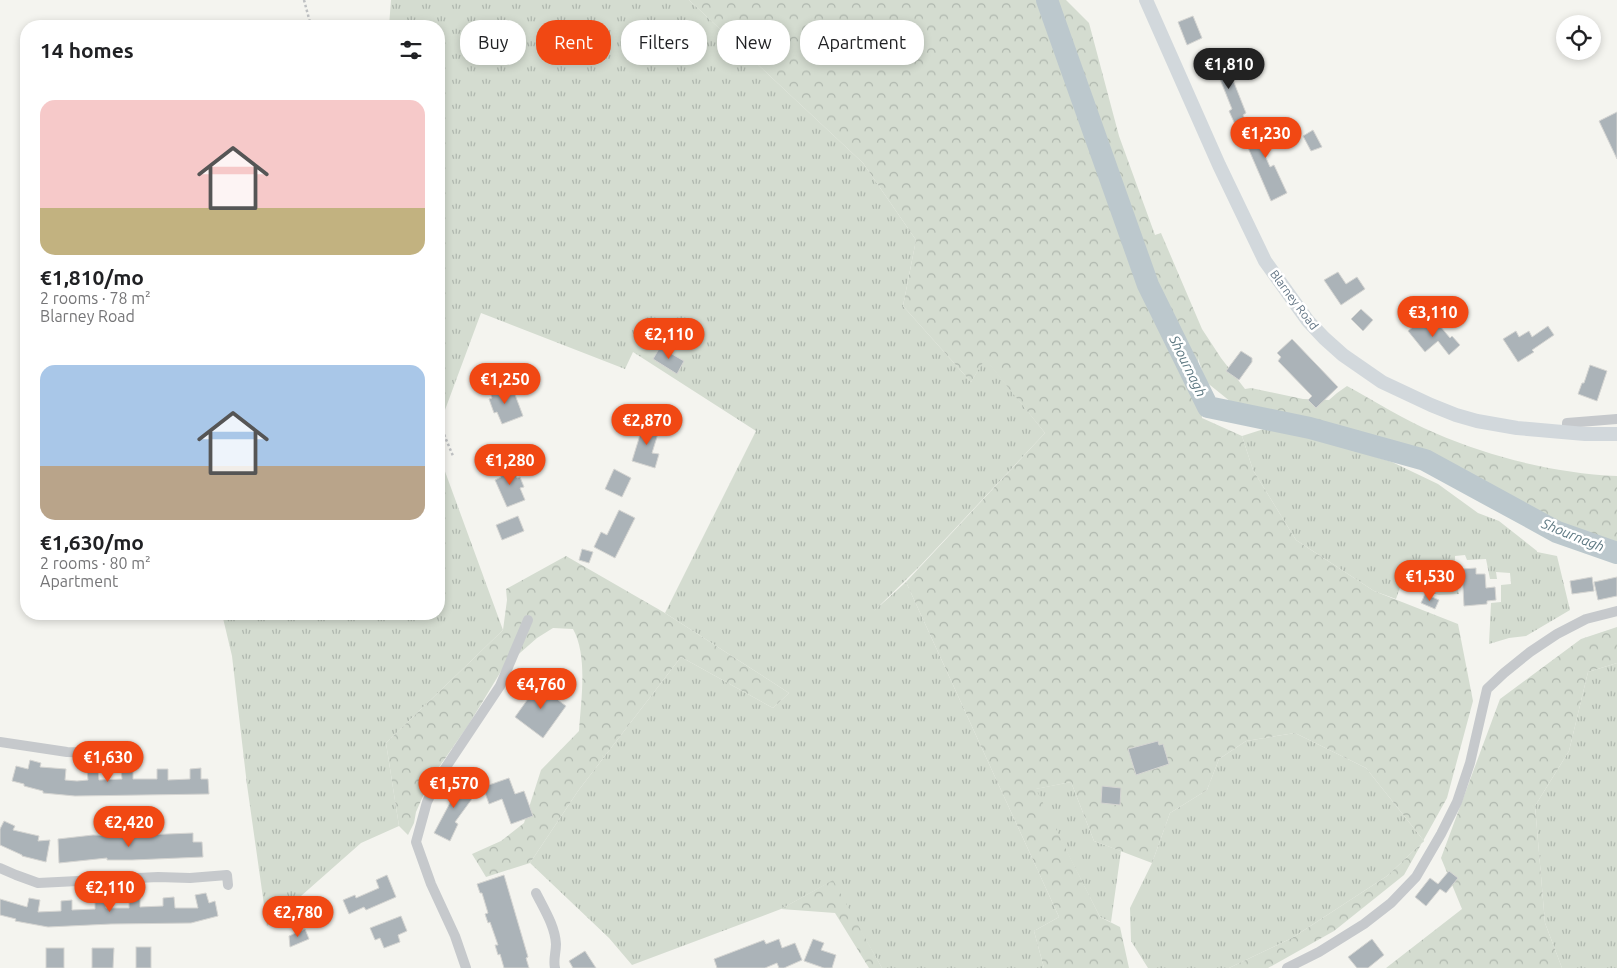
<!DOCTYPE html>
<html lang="en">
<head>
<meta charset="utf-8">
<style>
	body { margin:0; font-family:Ubuntu,sans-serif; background:#f6f6f6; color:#202124; height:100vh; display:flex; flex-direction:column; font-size:19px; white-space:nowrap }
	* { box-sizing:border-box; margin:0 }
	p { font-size:16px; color:#757577 }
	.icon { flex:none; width:28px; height:28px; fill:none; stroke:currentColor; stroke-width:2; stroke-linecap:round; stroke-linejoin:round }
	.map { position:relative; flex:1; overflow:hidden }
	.panel { position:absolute; left:20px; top:20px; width:425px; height:600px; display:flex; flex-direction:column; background:#fff; border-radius:20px; box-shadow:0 2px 8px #0003 }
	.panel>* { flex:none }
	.guide { position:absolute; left:460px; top:20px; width:475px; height:45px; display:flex; gap:10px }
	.controls { position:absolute; left:1556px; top:15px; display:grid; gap:10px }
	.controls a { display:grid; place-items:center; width:45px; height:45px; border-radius:50%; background:#fff; box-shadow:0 2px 8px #0003; font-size:25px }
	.price { position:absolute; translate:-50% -42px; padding:0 11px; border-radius:18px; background:#f14813; color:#fff; font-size:16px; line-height:32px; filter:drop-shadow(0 1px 2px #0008) }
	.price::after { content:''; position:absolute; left:50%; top:30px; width:15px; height:11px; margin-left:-8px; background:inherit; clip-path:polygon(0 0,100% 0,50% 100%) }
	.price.active { background:#222; color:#fff }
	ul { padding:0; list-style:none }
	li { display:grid; align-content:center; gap:10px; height:265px; padding:0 20px }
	li span { display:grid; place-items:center; height:155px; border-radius:15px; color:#555 }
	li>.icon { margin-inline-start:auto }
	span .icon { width:90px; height:90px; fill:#fffc; stroke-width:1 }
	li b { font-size:21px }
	h2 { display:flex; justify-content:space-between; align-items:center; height:60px; padding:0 20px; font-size:21px }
	.tag { padding:0 18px; border-radius:20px; background:#fff; box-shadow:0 2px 8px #0003; font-size:18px; line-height:45px }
	.tag.active { background:#f14813; color:#fff }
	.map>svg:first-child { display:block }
	.grass { fill:url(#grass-tufts) }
	.forest { fill:url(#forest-crowns) }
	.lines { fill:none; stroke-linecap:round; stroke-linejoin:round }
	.river { stroke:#bcc8cd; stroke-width:22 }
	.building { fill:#abb3b8; stroke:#d5d5d2 }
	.path { stroke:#bec0c2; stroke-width:2.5; stroke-dasharray:2.5 2.5; stroke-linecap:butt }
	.minor { stroke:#c6c9cc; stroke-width:10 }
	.secondary { stroke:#d2d8dc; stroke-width:14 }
	.labels { text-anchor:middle; stroke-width:5; stroke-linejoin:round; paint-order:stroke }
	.street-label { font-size:12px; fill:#607383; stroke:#fff }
	.water-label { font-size:14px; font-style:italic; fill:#5c7781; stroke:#fff }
</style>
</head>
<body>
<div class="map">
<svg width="1617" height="968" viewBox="0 0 1617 968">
	<defs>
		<pattern id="grass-tufts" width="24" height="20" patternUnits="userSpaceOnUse" patternTransform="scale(1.25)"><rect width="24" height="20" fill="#d4dcd0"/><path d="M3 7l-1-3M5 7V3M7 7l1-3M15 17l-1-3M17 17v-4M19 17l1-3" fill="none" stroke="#afb7ae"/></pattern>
		<pattern id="forest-crowns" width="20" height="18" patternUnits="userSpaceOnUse" patternTransform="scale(1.25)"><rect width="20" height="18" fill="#d4dcd0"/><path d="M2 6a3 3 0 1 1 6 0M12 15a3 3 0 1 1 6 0" fill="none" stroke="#afb7ae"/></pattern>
	</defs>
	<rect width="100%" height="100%" fill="#f4f4ef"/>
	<g class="grass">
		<polygon points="391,0 689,0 863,163 916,240 903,306 971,382 985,358 1045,433 919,567 874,611 906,582 1059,917 1034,931 1044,968 882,968 832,881 781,909 632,965 609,938 530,863 578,791 681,657 773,708 789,693 665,613 756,431 633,352 625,369 481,313 442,418 439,412 439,26 389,26"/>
		<polygon points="1267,428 1324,441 1392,462 1438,484 1478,513 1499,521 1537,551 1537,552 1557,556 1570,610 1526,636 1509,638 1489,644 1491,603 1501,602 1501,585 1511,584 1510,573 1496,572 1497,579 1490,579 1486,559 1467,560 1465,555 1455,556 1455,561 1441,562 1444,578 1455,579 1459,594 1439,595 1401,585 1396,599 1374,591 1296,540 1253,470 1242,436"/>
		<polygon points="439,455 503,630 386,743 399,826 361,843 267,926 247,785 232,656 222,614 439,614"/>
		<polygon points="1617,663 1617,968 1562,968 1545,923 1535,806 1569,751 1588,672"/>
		<polygon points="1295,733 1366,768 1424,841 1387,876 1292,938 1229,968 1148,968 1131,941 1130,908 1152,863 1170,813 1207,790 1219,759 1246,741"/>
		<polygon points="1071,782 1094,841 1121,851 1111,922 1100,917 1035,789"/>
	</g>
	<g class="forest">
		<path d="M689 0H1066L1089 23 1119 136 1155 235 1161 233 1202 329 1221 358 1245 389 1251 388 1303 399 1329 400 1337 393 1347 386C1376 402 1405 420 1435 433 1493 458 1555 473 1617 476V545L1569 531 1423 455 1360 435 1285 418 1231 402 1205 381 1198 358 1202 418 1242 436 1253 470 1296 540 1374 591 1458 624 1473 701 1447 798 1404 875 1334 931 1268 968H1229L1292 938 1387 876 1424 841 1366 768 1295 733 1246 741 1219 759 1207 790 1170 813 1152 863 1094 841 1071 782 1036 789 1100 917 1120 927 1129 968H1044L1034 931 1059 917 906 582 1045 433 985 359 971 382 903 306 916 240 863 163Z"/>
		<path d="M566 556 665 613 789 693 773 708 681 657 578 791 530 863 486 877 472 854 501 841 524 823 541 770 579 731C581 700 588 656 573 629L553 628 537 638 503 668 469 724 430 780 416 812 414 823 408 835 399 826 386 743 503 630 507 600 506 589Z"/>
		<polygon points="1617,627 1617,663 1588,672 1569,751 1535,806 1545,923 1562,968 1386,968 1462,909 1441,858 1500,699 1581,639"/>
		<polygon points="833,880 882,968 869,968 835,913 781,909"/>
	</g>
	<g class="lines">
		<polyline class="river" points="1047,0 1148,285 1208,407 1310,428 1425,460 1557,532 1617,553"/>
	</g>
	<g class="building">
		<polygon points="1193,16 1202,38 1187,45 1178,22"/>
		<polygon points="1219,53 1231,75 1246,113 1243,115 1248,126 1238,131 1229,111 1232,109 1218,74 1215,76 1206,59"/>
		<polygon points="1617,112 1617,159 1599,121"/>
		<polygon points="1279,120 1284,130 1259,142 1270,167 1274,165 1287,193 1271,201 1243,136"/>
		<polygon points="1313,130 1322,147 1311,151 1303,136"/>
		<polygon points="1338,272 1346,284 1357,277 1365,289 1341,305 1324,280"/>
		<polygon points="1361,309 1373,320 1363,331 1351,319"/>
		<polygon points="1421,320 1431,333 1440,326 1450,338 1452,336 1460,345 1449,355 1438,341 1425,352 1408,331"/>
		<polygon points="1548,326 1554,335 1532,350 1534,352 1518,362 1503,339 1516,331 1519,337 1529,331 1532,337"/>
		<polygon points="1292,339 1338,387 1316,408 1308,400 1312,396 1278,361 1281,357 1277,353"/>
		<polygon points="660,347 684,361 677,374 653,359"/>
		<polygon points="1241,351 1252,358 1252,362 1239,380 1226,371"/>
		<polygon points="1590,365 1607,371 1597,401 1578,394 1582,383 1584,383"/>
		<polygon points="498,384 503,396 514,392 523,416 502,424 497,412 494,413 489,399 492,398 488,387"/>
		<polygon points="644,422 660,427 652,453 659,454 655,468 632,461"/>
		<polygon points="511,464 517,478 520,477 524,487 520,488 525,500 507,507 495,480 501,477 498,469"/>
		<polygon points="614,469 631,478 622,497 605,489"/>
		<polygon points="619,510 635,518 615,558 594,547 601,532 607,535"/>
		<polygon points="518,516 524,531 502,540 496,525"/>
		<polygon points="582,549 593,552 589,563 579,560"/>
		<polygon points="1476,568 1476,574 1485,574 1486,588 1495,587 1496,600 1487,601 1487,604 1464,606 1462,569"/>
		<polygon points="1592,577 1594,591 1572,594 1570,581"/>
		<polygon points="1617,577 1617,596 1598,600 1594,582"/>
		<polygon points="1425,594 1439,600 1435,609 1421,603"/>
		<polygon points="540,682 560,697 558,700 566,706 543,738 515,717"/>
		<polygon points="1158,741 1159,745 1163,744 1169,764 1136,775 1128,749"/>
		<polygon points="30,760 41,763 40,767 66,769 65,780 77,781 88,780 87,770 98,769 99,780 122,779 121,769 133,768 133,779 157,779 157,769 168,769 168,780 190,779 190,769 201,768 201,779 208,779 209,794 75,796 43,793 43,791 24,786 24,784 12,781 16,766 28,769"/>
		<polygon points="509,778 515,794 524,791 533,816 511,824 502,799 489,804 483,787"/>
		<polygon points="464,782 477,792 455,822 458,824 450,841 434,833 451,801 443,795 451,784 459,789"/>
		<polygon points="1102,786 1121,788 1120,805 1101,803"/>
		<polygon points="4,821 15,826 13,830 39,836 38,841 50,840 46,862 22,856 22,855 0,845 0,829"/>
		<polygon points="193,833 193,842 202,842 203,857 132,860 107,860 107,858 59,863 58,839 93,835 119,836"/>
		<polygon points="1449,871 1458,878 1446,893 1440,889 1426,906 1415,897 1430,878 1438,884"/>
		<polygon points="387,875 396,897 366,910 364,907 349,914 343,900 355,895 356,898 379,888 376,880"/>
		<polygon points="504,875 528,957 526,958 529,968 504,968 500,954 498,955 495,945 498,945 490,922 488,923 485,914 488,913 482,893 480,893 477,884"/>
		<polygon points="206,893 209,903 215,901 218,916 191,923 111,924 48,927 15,921 16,919 0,915 0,899 27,907 29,898 40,900 38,912 61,911 61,901 72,900 72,910 95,909 95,898 106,898 106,908 129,908 129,897 140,897 140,907 163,906 163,898 174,897 175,908 198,908 195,895"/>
		<polygon points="401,916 407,931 398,935 400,942 384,948 380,938 375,940 370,928"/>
		<polygon points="305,929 309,939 290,947 289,936"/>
		<polygon points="779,939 782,948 795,943 802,960 784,968 779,968 777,963 765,968 717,968 714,959 764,940 766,944"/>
		<polygon points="813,939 824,943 821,950 836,955 832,968 824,968 804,961"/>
		<polygon points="1372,939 1384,955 1368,968 1357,968 1348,957"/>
		<rect x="136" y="947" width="15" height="21"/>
		<rect x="46" y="948" width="18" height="20"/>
		<polygon points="92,948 114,948 113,968 92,968"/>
		<polygon points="585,951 596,968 573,968 569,961"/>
	</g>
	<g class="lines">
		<g class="path">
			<polyline points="304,0 311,26"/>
			<polyline points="439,426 443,432 453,456"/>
		</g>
		<g class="minor">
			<polyline points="1567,433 1567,423 1617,419"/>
			<polyline points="0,742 67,752 100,753"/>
			<polyline points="0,868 16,875 38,883 158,877 190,878 227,875 228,885"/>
			<path d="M536 893C544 909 555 926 556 944 556 953 553 960 555 968"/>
			<polyline points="466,968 455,936 431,884 416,842 427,802 438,779 500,686 528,620"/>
			<polyline points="1287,968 1319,952 1364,924 1391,903 1416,877 1441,834 1457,802 1470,763 1487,689 1504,673 1530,652 1557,634 1586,619 1617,611"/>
		</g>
		<polyline class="secondary" points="1146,0 1219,165 1265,261 1308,321 1324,338 1343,355 1382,382 1431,405 1456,415 1477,421 1517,428 1585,434 1617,434"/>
	</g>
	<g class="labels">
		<g class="street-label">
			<text transform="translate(1294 300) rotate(53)" y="4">Blarney Road</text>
		</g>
		<g class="water-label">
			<text transform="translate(1188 366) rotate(64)" y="5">Shournagh</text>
			<text transform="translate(1573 535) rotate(22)" y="5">Shournagh</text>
		</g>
	</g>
</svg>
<div class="controls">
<a><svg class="icon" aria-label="locate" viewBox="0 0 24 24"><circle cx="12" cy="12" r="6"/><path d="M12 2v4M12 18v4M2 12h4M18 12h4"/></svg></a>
</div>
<b class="price active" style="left:1229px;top:90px">€1,810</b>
<b class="price" style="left:1266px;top:159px">€1,230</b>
<b class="price" style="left:1433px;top:338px">€3,110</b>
<b class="price" style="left:669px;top:360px">€2,110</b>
<b class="price" style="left:505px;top:405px">€1,250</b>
<b class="price" style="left:647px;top:446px">€2,870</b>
<b class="price" style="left:510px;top:486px">€1,280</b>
<b class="price" style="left:1430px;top:602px">€1,530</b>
<b class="price" style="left:541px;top:710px">€4,760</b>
<b class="price" style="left:108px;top:783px">€1,630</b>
<b class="price" style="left:454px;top:809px">€1,570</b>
<b class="price" style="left:129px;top:848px">€2,420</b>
<b class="price" style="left:110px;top:913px">€2,110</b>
<b class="price" style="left:298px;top:938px">€2,780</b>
<div class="guide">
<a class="tag">Buy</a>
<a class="tag active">Rent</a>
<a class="tag">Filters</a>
<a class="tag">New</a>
<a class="tag">Apartment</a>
</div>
<section class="panel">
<h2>14 homes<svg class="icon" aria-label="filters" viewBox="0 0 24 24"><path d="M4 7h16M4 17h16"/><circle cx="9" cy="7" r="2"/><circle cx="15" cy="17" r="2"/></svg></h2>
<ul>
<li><span style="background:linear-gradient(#f6c9c9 70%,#c2b280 0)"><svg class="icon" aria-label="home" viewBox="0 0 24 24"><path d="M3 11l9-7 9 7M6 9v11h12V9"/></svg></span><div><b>€1,810/mo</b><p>2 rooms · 78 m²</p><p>Blarney Road</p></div></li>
<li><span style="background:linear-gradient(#a9c7e8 65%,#b9a48a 0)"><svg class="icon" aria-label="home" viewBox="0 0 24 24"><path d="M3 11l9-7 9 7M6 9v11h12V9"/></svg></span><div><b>€1,630/mo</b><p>2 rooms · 80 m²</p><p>Apartment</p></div></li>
</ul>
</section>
</div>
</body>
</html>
